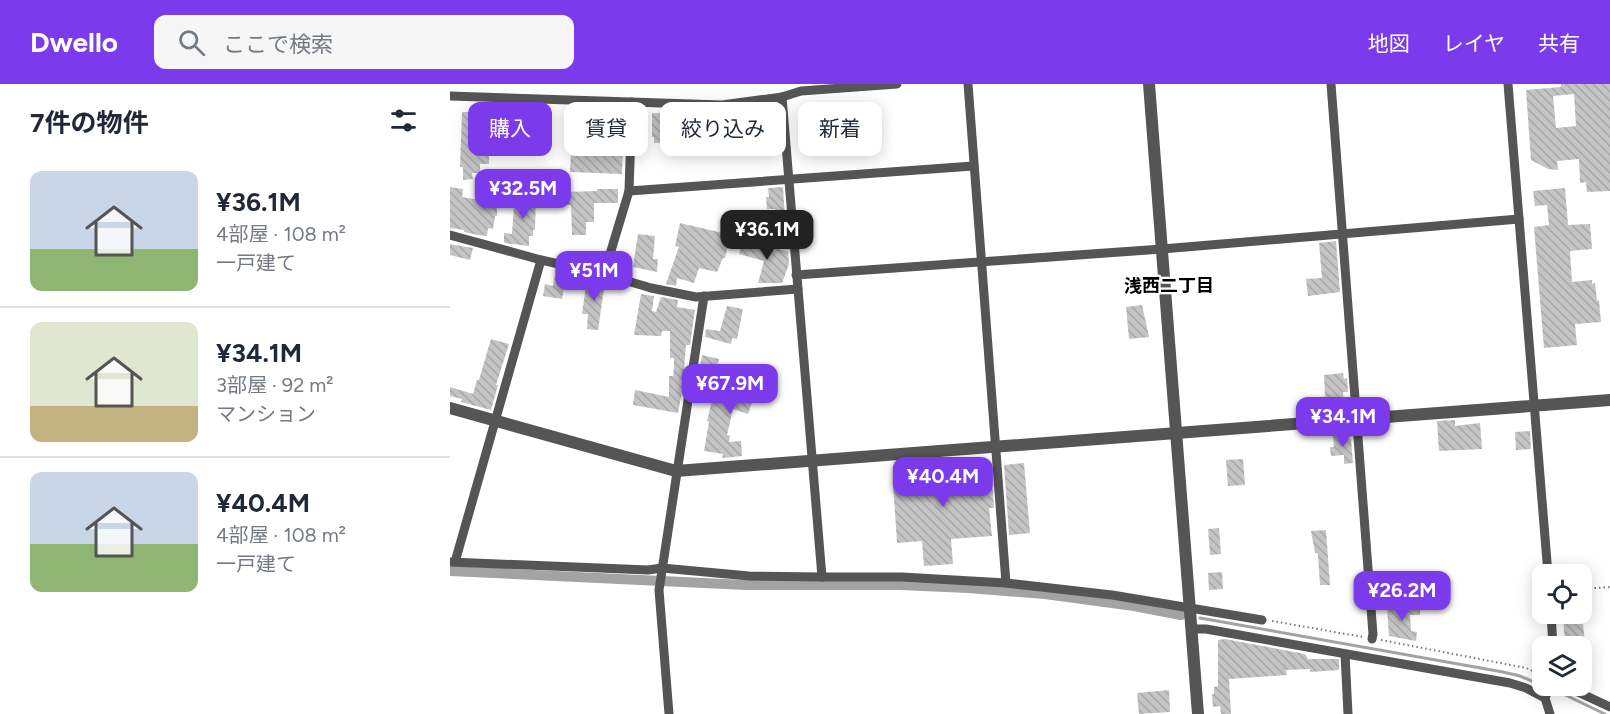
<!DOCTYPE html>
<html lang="ja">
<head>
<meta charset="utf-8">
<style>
	body { margin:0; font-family:Figtree,"Noto Sans JP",sans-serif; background:#f6f6f7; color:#1f2937; height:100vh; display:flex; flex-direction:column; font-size:22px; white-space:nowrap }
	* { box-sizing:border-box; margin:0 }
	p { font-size:20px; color:#747a83 }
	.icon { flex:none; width:33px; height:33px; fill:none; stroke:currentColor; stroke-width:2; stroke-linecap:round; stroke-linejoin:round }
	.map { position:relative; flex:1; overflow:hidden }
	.details { display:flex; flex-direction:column; background:#fff; width:450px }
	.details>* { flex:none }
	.hud { position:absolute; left:18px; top:18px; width:570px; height:54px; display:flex; gap:12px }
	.buttons { position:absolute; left:1082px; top:480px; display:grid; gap:12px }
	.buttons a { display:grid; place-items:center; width:60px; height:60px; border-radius:12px; background:#fff; box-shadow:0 3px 15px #0003; font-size:30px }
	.price { position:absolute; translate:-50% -51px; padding:0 14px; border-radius:12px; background:#7c3aed; color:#fff; font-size:20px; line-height:39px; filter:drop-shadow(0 2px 3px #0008) }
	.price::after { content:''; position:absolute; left:50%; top:36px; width:18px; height:14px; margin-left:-9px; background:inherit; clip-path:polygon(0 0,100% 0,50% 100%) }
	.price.selected { background:#222; color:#fff }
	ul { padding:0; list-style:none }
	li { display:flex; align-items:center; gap:18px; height:150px; padding:0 30px }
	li+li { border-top:2px solid #e0e1e3 }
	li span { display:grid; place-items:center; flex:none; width:168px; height:120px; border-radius:12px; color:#555 }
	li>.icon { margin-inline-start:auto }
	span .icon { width:72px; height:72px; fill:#fffc; stroke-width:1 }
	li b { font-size:26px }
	h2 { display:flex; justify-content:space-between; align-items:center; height:72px; padding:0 30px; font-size:26px }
	.tag { padding:0 21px; border-radius:12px; background:#fff; box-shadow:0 3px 15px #0003; font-size:21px; line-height:54px }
	.tag.selected { background:#7c3aed; color:#fff }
	header { display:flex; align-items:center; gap:36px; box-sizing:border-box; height:84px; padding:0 30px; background:#7c3aed; color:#fff }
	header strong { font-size:28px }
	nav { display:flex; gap:33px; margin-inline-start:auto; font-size:21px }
	.search { width:420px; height:54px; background:#f6f6f7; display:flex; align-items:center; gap:15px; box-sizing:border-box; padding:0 21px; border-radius:12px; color:#747a83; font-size:22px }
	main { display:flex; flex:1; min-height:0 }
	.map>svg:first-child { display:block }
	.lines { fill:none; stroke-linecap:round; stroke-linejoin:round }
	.stream { stroke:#a3a3a3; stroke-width:3 }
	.canal { stroke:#a3a3a3; stroke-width:10 }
	.building { fill:url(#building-back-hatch); fill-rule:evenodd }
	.path { stroke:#777; stroke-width:2; stroke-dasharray:1.5 3; stroke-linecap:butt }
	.minor { stroke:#555; stroke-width:9 }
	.tertiary { stroke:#555; stroke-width:12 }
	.labels { text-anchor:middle; stroke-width:4.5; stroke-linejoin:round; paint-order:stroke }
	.neighbourhood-label { font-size:18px; font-weight:bold; fill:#000; stroke:#fff }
</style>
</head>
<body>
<header>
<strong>Dwello</strong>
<div class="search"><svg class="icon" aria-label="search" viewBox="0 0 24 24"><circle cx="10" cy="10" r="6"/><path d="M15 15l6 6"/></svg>ここで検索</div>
<nav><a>地図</a><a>レイヤ</a><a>共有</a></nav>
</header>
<main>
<section class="details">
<h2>7件の物件<svg class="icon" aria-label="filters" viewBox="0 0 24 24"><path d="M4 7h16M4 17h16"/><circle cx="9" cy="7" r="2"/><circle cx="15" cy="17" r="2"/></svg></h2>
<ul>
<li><span style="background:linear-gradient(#c9d6e8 65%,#8fb573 0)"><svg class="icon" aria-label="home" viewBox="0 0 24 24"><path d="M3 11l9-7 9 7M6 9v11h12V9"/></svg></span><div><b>¥36.1M</b><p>4部屋 · 108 m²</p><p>一戸建て</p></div></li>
<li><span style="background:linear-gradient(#dfe7d0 70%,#c2b280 0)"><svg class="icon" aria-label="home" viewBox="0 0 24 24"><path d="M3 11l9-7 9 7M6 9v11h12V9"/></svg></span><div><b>¥34.1M</b><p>3部屋 · 92 m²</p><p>マンション</p></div></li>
<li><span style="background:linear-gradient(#c9d6e8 60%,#8fb573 0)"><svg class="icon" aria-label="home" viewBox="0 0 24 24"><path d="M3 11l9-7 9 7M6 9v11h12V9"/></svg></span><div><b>¥40.4M</b><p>4部屋 · 108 m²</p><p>一戸建て</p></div></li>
</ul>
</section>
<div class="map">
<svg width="1160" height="630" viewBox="0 0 1160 630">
	<defs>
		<pattern id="building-back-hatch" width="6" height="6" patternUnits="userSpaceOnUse" patternTransform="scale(1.5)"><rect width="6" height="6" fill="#c4c4c4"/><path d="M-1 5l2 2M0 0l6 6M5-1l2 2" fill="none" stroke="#a7a7a7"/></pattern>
	</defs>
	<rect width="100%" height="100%" fill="#fff"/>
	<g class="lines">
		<g class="stream">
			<polyline points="750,534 1053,588 1070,592 1091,601"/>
			<polyline points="1107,607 1155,630"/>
		</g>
		<polyline class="canal" points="0,487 296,501 450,501 518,504 595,510 684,522 731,531"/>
	</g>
	<g class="building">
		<path d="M1111 0H1160V107L1137 108 1136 98 1130 99 1129 75 1107 77 1108 86 1098 85 1081 76 1076 6 1111 3ZM1124 10 1126 42 1106 44 1103 12Z"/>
		<polygon points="24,20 32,20 32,28 40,29 39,80 30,80 30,89 22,89 23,95 13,96 13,83 10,83 12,28 23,28"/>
		<polygon points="149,26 159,26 159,33 174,33 172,90 120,88 121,68 126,68 126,64 143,65 144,38 149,39"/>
		<polygon points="257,27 265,28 264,65 220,64 220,59 204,59 204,53 202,53 202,29 257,31"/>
		<polygon points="0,103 13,105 12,113 29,116 30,107 47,109 47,132 45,132 43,145 38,144 37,152 27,151 14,148 14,146 0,144"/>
		<polygon points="333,103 335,135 326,136 325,125 317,125 316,113 319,113 318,104"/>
		<polygon points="1115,104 1118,141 1140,140 1142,165 1120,167 1122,198 1142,196 1142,200 1145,199 1147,217 1149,216 1151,238 1125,240 1127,261 1094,264 1084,143 1099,141 1097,121 1085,122 1083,107"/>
		<polygon points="147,105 168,105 168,119 144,119 144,138 136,138 136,151 122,151 121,121 97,120 96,110 115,111 115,108 147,107"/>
		<polygon points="68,108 86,109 85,146 83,146 83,152 79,152 79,162 54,159 54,149 62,150 64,122 68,122"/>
		<polygon points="230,139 273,149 271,159 278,161 275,174 273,174 267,188 249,184 244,199 227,194 226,202 216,200 229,163 225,162"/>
		<polygon points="188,150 205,152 203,175 208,175 207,188 183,183"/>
		<polygon points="293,154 338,168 339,180 332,199 308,199 314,177 289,170"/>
		<polygon points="886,157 890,208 858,212 856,195 872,194 869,159"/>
		<polygon points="0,160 23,164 20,176 0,171"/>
		<polygon points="106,186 117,189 112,215 93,212 95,200 103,202"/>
		<polygon points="137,193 158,198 157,205 154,205 148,246 137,245 138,230 132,230"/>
		<polygon points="191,210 204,212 202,227 206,228 211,213 228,216 227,223 245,226 240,261 236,261 234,286 236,286 228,329 183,321 185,306 219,313 219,292 223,292 224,283 224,274 220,274 220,247 212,247 211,252 184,251"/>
		<polygon points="692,221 699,253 679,255 676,223"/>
		<polygon points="277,222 293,225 287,255 282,254 281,260 255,253 256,245 270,247"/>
		<polygon points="41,255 59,260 46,301 48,301 41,326 11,318 12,315 0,312 0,303 23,310 27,296 29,296"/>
		<polygon points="252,271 269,275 265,292 249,288"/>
		<polygon points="296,284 312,290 298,330 283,325 277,351 280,352 279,358 291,357 292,372 272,374 273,370 254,367 259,338 257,337 263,313 266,314 268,308 281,311 286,295 292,297"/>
		<polygon points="893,289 894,295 897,294 898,308 893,308 894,319 885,319 885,314 875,314 874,291"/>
		<polygon points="1005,336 1005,342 1030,339 1032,365 989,367 987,337"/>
		<polygon points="1080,347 1081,365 1066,366 1065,348"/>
		<polygon points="898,350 898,355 901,355 903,379 894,380 894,371 881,372 880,363 884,363 883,351"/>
		<polygon points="519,373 520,385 541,384 544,424 539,424 542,452 501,455 503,480 474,482 472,457 447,459 443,398 448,398 448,391 474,389 474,384 506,381 505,375"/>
		<polygon points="793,375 795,401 778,402 776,376"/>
		<polygon points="574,379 580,449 559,451 554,381"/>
		<polygon points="769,444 771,470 760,471 758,445"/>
		<polygon points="876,446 880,501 870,501 868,471 867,469 865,469 861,447"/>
		<polygon points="772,488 773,505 759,506 758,489"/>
		<polygon points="970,521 970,531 960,531 961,547 967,548 966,557 939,552 937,524"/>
		<polygon points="1113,530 1132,530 1135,559 1115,561"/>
		<polygon points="775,555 855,570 858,575 889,575 889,586 860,588 860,585 836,586 837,591 779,595 781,630 771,630 770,622 763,623 762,610 764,610 764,603 768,602 768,556"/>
		<polygon points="719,606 720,628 689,630 687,609"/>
	</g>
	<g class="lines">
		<g class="path">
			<polyline points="1131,505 1160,503"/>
			<polyline points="822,537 913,553"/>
			<polyline points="931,556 1076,584 1092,591"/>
		</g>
		<g class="minor">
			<polyline points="881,0 923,550 922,555"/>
			<polyline points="1058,0 1098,490"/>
			<polyline points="0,12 272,21 332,13 351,7 447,0"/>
			<polyline points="179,107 523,82"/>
			<polyline points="0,151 91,176 154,190 201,204 246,213 348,205"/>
			<polyline points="154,190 179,107 182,18"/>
			<polyline points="346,191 712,165 1069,135"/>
			<polyline points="0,478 198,486 212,484 299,492 372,493 332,13"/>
			<polyline points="5,478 91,176"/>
			<polyline points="372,493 452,493 556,499 518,0"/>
			<polyline points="556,499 662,511 812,536"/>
			<polyline points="1101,530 1103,562"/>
			<polyline points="741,545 756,545 1060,599 1076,604 1095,614 1100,630"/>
			<polyline points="895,570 898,630"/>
			<polyline points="1115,602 1160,623"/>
			<polyline points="1095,614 1100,602"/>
			<polyline points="219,630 209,506 254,212"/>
		</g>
		<g class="tertiary">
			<polyline points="699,0 748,630"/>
			<polyline points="0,324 226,387 1160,316"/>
		</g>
	</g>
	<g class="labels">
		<g class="neighbourhood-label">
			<text x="719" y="208">浅西二丁目</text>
		</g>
	</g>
</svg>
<div class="buttons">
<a><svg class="icon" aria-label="locate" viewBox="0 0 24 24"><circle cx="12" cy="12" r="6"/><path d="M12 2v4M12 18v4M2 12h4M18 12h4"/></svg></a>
<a><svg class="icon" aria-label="layers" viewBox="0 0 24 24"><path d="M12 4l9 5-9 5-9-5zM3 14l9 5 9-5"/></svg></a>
</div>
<b class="price" style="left:73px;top:136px">¥32.5M</b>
<b class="price selected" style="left:317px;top:177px">¥36.1M</b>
<b class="price" style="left:144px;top:218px">¥51M</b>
<b class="price" style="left:280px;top:331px">¥67.9M</b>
<b class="price" style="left:893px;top:364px">¥34.1M</b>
<b class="price" style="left:493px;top:424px">¥40.4M</b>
<b class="price" style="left:952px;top:538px">¥26.2M</b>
<div class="hud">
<a class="tag selected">購入</a>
<a class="tag">賃貸</a>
<a class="tag">絞り込み</a>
<a class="tag">新着</a>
</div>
</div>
</main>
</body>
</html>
